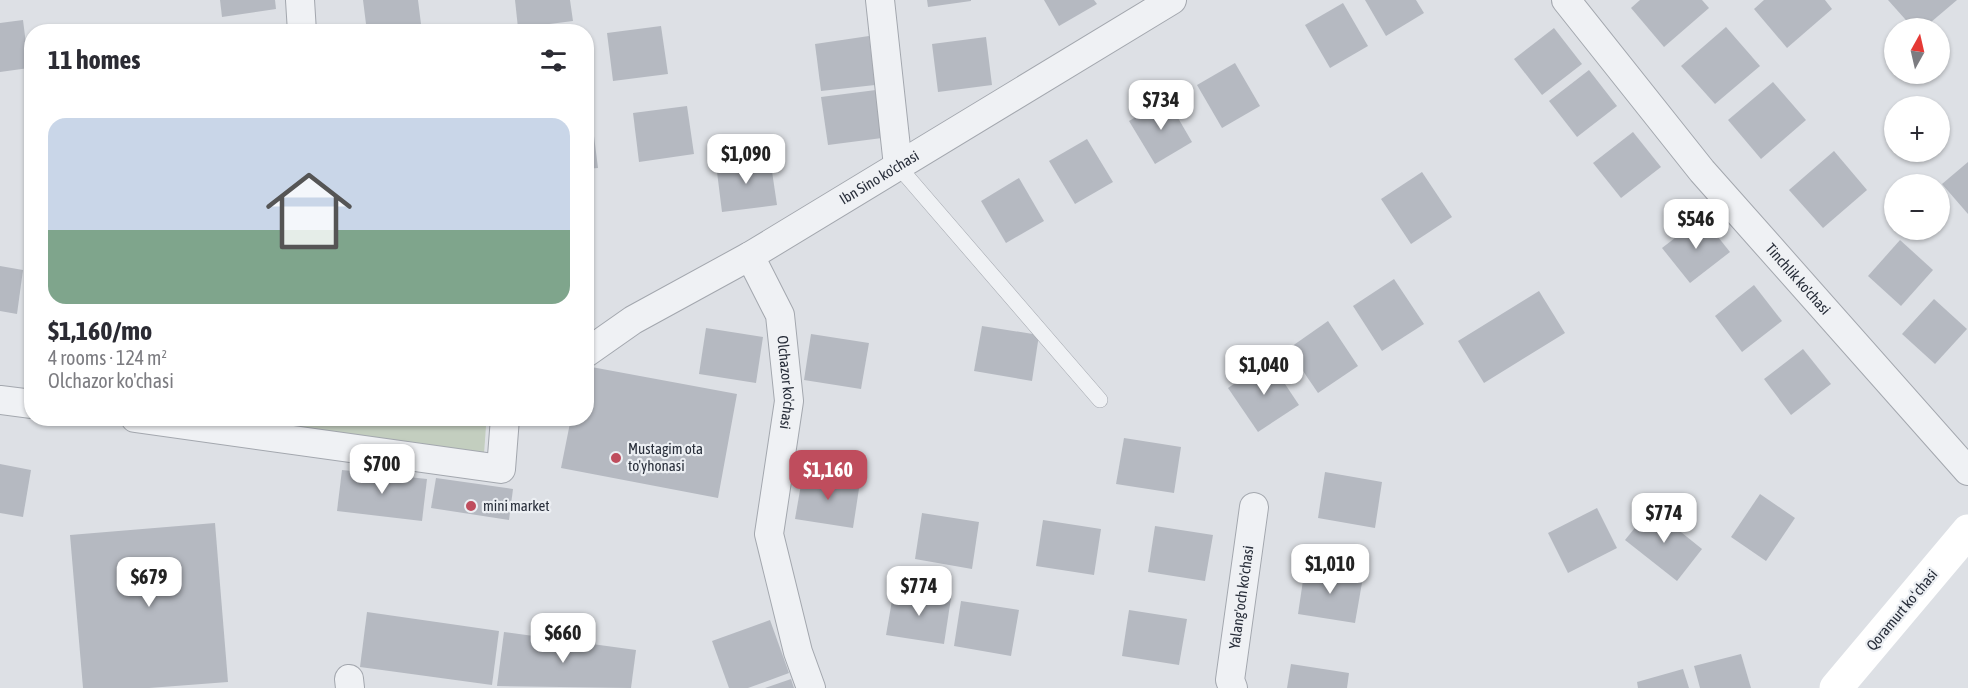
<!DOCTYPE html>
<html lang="en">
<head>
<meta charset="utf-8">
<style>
	body { margin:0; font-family:"Asap Condensed",sans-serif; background:#f7f7f7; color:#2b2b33; height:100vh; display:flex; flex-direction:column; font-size:22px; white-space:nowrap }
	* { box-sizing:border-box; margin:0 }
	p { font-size:20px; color:#7c7c81 }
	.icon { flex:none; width:33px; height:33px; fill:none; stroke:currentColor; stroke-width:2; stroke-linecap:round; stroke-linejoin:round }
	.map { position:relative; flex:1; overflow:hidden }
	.sheet { position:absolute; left:24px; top:24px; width:570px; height:402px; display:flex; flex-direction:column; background:#fff; border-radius:24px; box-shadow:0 2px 4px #0004 }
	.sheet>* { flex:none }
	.needle { width:39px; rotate:8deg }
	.fabs { position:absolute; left:1884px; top:18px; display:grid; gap:12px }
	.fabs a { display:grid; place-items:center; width:66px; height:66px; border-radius:50%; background:#fff; box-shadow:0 2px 4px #0004; font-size:30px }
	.price { position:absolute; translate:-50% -51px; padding:0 14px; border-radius:12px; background:#fff; color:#222; font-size:20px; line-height:39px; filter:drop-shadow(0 2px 3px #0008) }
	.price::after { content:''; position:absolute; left:50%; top:36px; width:18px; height:14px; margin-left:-9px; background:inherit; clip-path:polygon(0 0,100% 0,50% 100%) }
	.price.active { background:#bf4d5d; color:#fff }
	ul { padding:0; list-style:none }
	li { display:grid; align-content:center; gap:12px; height:318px; padding:0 24px }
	li span { display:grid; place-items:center; height:186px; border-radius:18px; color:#555 }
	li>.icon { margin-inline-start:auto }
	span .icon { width:108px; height:108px; fill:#fffc; stroke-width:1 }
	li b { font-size:26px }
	h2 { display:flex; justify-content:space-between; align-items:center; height:72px; padding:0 24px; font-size:26px }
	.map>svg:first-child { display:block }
	.green { fill:#c3cebf }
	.building { fill:#b5b9c1 }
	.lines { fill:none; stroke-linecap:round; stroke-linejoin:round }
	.service-casing { stroke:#a3a7ae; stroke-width:16 }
	.minor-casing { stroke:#a3a7ae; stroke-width:30 }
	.service { stroke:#eff1f4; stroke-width:15 }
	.minor { stroke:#eff1f4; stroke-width:28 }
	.secondary { stroke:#fff; stroke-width:33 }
	.poi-dot { fill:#bf4d5d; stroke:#eceff3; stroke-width:2 }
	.labels { text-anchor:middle; stroke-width:4.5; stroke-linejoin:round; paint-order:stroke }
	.street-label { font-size:15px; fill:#282e3a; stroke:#eceff3 }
	.poi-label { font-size:15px; fill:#282e3a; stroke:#eceff3; text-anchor:start }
</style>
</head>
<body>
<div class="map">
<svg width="1968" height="688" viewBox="0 0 1968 688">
	<rect width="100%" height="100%" fill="#dde0e5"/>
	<polygon class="green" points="226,420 486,426 484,454"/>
	<g class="building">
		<polygon points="220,0 275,0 276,9 222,17"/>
		<polygon points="363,0 418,0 422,32 367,32"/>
		<polygon points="515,0 570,0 573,21 518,28"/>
		<polygon points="927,0 971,0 971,1 928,7"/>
		<polygon points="1044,0 1094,0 1097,4 1059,26"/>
		<polygon points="1365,0 1416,0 1424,13 1386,36"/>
		<polygon points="1640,0 1702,0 1709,8 1664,47 1631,8"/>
		<polygon points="1764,0 1825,0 1832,9 1787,48 1754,9"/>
		<polygon points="1888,0 1957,0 1924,28 1913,28"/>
		<polygon points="1343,3 1368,46 1330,68 1305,25"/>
		<polygon points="23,20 29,68 0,72 0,23"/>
		<polygon points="661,26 668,74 613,81 607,33"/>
		<polygon points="1726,27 1760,66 1715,104 1681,66"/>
		<polygon points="1554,28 1582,64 1542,95 1514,59"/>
		<polygon points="869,36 875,85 821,91 815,44"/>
		<polygon points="986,37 992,85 938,92 932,44"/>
		<polygon points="1235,63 1260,106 1222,128 1197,85"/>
		<polygon points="1589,70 1617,106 1577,137 1549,101"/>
		<polygon points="1773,82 1806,120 1761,159 1728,120"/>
		<polygon points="876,90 882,138 828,145 821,97"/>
		<polygon points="1167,99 1192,142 1155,164 1129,121"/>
		<polygon points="687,106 694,154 639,162 633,113"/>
		<polygon points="586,120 592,120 598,168 586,169"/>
		<polygon points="1633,132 1661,167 1621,198 1593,163"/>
		<polygon points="1087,139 1113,182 1075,204 1049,161"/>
		<polygon points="1834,151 1867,190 1823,228 1789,190"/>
		<polygon points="770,158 777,205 722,212 716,164"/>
		<polygon points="1968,162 1968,214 1942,184"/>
		<polygon points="1422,172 1452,217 1411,244 1381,199"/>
		<polygon points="1019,178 1044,221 1006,243 981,201"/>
		<polygon points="1702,217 1730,252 1690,283 1662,248"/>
		<polygon points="1900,240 1933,270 1901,306 1868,276"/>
		<polygon points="0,266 23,270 17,314 0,311"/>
		<polygon points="1394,279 1424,324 1382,351 1353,306"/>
		<polygon points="1754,285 1782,321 1742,352 1715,316"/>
		<polygon points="1539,291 1565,333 1484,383 1458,341"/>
		<polygon points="1934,299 1967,329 1935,364 1902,334"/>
		<polygon points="586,309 592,336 586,336"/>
		<polygon points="1328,321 1358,366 1318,393 1288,349"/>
		<polygon points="982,326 1039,335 1032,381 974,371"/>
		<polygon points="706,328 763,337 756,383 699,374"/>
		<polygon points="811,334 869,343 861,389 804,380"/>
		<polygon points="1803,349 1831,384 1791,415 1764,379"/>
		<polygon points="1269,360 1299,405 1258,432 1228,388"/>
		<polygon points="586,366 737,394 718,498 561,468 571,418 586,418"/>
		<polygon points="1124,438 1181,447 1174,493 1116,484"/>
		<polygon points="0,464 31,470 23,517 0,513"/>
		<polygon points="342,470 427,479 422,521 337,511"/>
		<polygon points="1325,472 1382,482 1375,528 1318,518"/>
		<polygon points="803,473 860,482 853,528 795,519"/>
		<polygon points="436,478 513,489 509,520 431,508"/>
		<polygon points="1760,494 1795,518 1766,561 1731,537"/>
		<polygon points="1597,508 1617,548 1568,573 1548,533"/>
		<polygon points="1651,508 1702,549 1677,581 1625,540"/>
		<polygon points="922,513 979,522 972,569 915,559"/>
		<polygon points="1043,520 1101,529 1094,575 1036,566"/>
		<polygon points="215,523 228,682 149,688 83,688 70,535"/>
		<polygon points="1155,526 1213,535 1205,581 1148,572"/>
		<polygon points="1305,567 1363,577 1355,623 1298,614"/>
		<polygon points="894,589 951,598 944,644 886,635"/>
		<polygon points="961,601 1019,610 1011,656 954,646"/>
		<polygon points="1129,610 1187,619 1179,665 1122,656"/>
		<polygon points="367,612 499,631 492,685 360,667"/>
		<polygon points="770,620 789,673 748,688 729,688 712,641"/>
		<polygon points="504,632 636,650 631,688 497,686"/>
		<polygon points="1741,654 1751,688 1700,688 1694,666"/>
		<polygon points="1291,664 1349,673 1347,688 1287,688"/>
		<polygon points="1683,669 1689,688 1638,688 1637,682"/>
		<polygon points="791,679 794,688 765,688"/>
	</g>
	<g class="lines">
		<g class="service-casing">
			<polyline id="service" points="898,166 1100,400"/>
		</g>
		<g class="minor-casing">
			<g id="minor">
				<polyline points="300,0 302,32"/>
				<polyline points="880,0 898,166"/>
				<path id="s1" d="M1566 0 1702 171 1968 471"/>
				<path id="s2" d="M750 256 780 315 789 401 769 534 798 652 811 688"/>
				<path id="s3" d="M586 353 633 320 750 256 1172 0"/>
				<polyline points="0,400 32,404"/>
				<polyline points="135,418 501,469 505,418"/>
				<polyline points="349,679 350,688"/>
				<path id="s4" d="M1233 688 1230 680 1254 507"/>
			</g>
		</g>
		<use href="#service" class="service"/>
		<use href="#minor" class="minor"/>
		<polyline class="secondary" points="1836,688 1968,531"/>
	</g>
	<g class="poi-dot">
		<circle cx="616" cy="458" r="6"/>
		<circle cx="471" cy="506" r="6"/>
	</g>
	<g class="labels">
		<g class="street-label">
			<text dy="5" stroke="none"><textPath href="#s3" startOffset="342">Ibn Sino ko'chasi</textPath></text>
			<text dy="5" stroke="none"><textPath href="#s1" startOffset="363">Tinchlik ko'chasi</textPath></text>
			<text dy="5" stroke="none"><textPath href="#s2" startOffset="134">Olchazor ko'chasi</textPath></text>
			<text dy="5" stroke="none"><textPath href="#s4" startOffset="92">Yalang'och ko'chasi</textPath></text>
			<text transform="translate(1902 610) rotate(-50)" y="5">Qoramurt koʻchasi</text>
		</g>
		<g class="poi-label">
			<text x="628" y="454">Mustagim ota<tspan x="628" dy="17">to'yhonasi</tspan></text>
			<text x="483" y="511">mini market</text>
		</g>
	</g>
</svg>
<div class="fabs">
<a><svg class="needle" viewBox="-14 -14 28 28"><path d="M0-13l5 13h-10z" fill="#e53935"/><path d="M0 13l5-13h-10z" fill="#7c7c81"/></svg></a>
<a>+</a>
<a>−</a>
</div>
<b class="price" style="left:1161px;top:131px">$734</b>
<b class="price" style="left:746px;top:185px">$1,090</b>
<b class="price" style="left:1696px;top:250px">$546</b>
<b class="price" style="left:1264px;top:396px">$1,040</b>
<b class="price" style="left:382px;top:495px">$700</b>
<b class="price active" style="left:828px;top:501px">$1,160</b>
<b class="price" style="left:1664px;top:544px">$774</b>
<b class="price" style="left:1330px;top:595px">$1,010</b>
<b class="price" style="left:149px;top:608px">$679</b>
<b class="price" style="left:919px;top:617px">$774</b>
<b class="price" style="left:563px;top:664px">$660</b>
<section class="sheet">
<h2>11 homes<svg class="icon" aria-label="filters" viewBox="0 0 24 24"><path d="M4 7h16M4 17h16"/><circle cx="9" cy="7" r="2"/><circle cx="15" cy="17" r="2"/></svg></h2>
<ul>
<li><span style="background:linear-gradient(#c9d6e8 60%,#7fa58c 0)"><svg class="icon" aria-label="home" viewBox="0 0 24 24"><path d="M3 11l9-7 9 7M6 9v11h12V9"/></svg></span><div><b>$1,160/mo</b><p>4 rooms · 124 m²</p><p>Olchazor ko'chasi</p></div></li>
</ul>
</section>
</div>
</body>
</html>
